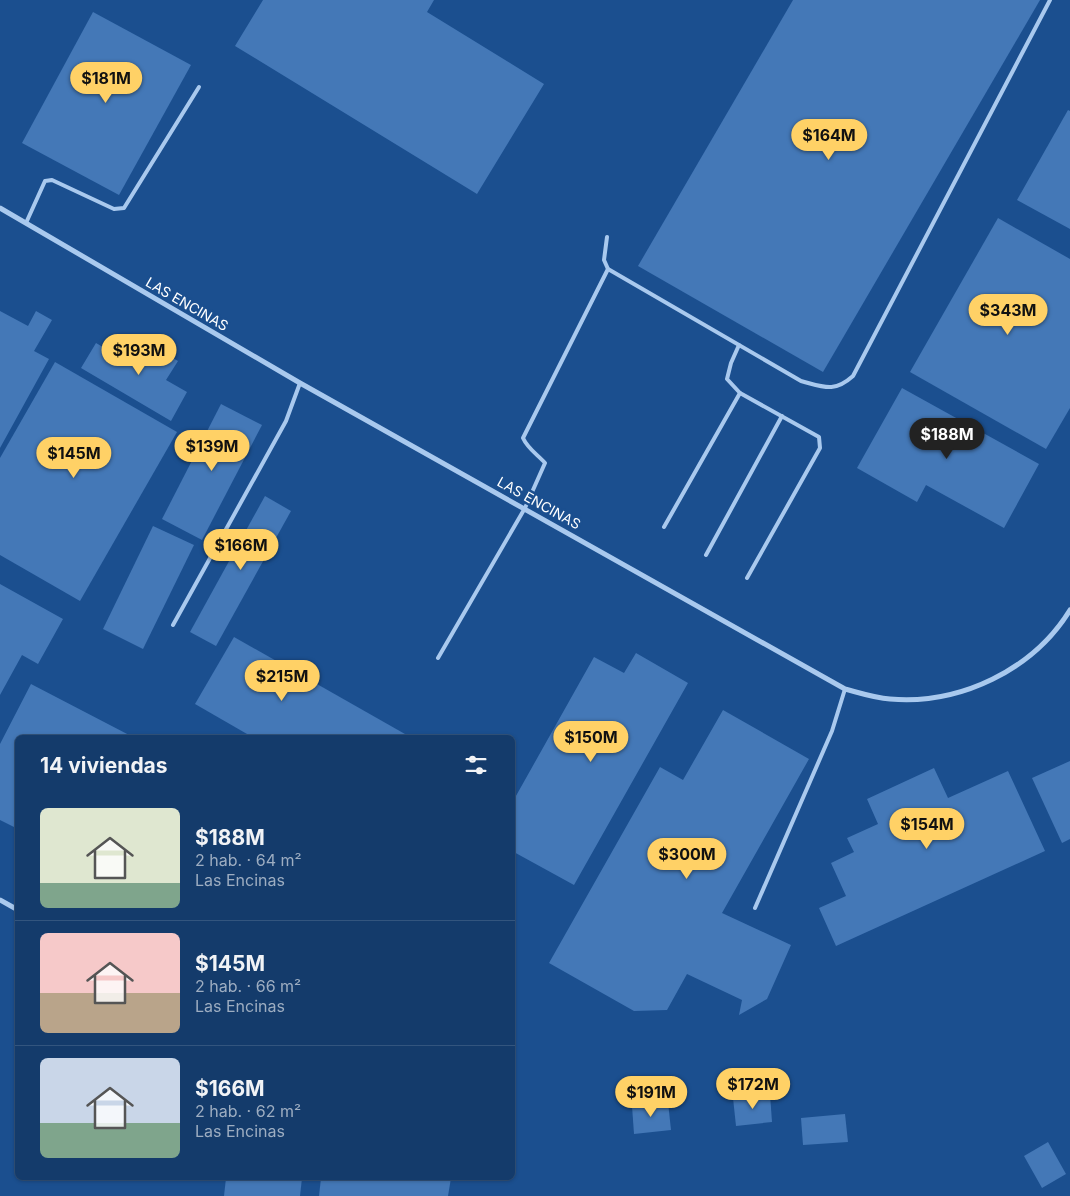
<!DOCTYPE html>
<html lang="es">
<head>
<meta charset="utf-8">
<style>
	body { margin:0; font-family:Inter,sans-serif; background:#1d4271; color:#f1f3f6; height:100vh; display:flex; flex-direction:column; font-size:19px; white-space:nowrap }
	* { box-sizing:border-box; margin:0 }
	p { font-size:16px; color:#9dadc1 }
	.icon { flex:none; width:28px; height:28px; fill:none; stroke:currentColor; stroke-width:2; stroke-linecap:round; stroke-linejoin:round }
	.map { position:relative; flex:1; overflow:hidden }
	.sheet { position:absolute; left:15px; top:735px; width:500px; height:445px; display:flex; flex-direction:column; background:#143b6b; border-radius:8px; box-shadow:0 1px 4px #0004,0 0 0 1px #33557e }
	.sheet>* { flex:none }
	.price { position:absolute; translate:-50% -42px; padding:0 11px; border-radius:18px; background:#ffd166; color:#111; font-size:16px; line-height:32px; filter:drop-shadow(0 1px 2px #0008) }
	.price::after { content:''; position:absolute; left:50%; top:30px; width:15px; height:11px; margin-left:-8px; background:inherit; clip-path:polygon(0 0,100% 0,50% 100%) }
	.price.selected { background:#222; color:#fff }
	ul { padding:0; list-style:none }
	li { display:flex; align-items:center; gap:15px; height:125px; padding:0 25px }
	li+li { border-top:1px solid #33557e }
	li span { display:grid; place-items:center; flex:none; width:140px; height:100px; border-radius:8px; color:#555 }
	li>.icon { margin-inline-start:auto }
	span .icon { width:60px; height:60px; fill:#fffc; stroke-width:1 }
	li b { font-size:21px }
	h2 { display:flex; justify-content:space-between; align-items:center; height:60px; padding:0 25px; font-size:21px }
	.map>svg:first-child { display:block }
	.building { fill:#4478b7 }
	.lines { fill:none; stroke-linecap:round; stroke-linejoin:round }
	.lane { stroke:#a9c9ee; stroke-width:4 }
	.street { stroke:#a9c9ee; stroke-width:5 }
	.labels { text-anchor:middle; stroke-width:5; stroke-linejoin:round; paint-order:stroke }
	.street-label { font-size:14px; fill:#fff; stroke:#1b4f8f }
</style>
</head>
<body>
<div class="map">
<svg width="1070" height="1196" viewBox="0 0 1070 1196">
	<rect width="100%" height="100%" fill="#1b4f8f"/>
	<g class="building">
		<polygon points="263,0 434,0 427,12 544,84 477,194 235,46"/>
		<polygon points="793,0 1040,0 823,372 638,266"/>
		<polygon points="93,12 191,65 119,195 22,143"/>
		<polygon points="1068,110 1070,111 1070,229 1017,200"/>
		<polygon points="998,218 1070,259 1070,408 1046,449 910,372"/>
		<polygon points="0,311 28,326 36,311 52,320 34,351 49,359 0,448"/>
		<polygon points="140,339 178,361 166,380 187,392 171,421 81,368 96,343 127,361"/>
		<polygon points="55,362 177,432 80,601 0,555 0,458"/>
		<polygon points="902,388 1039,464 1004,528 926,485 917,502 857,468"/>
		<polygon points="221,404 262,425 202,540 162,519"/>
		<polygon points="265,496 291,511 216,646 190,632"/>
		<polygon points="153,526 194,545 143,649 103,629"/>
		<polygon points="0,584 63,619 38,664 22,655 0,695"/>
		<polygon points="234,637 412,738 254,738 195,704"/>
		<polygon points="636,653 688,683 574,885 512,851 512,803 594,657 624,673"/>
		<polygon points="31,684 131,736 130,738 18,738 18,829 0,820 0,744"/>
		<polygon points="723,710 809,759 722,913 791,945 767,999 739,1015 742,1000 687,974 667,1010 634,1011 549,963 660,767 683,780"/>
		<polygon points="1070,761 1070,839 1062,843 1032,778"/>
		<polygon points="934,768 948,798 1008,771 1045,851 836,946 819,908 846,896 831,863 854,852 847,838 878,824 867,799"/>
		<polygon points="770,1094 772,1122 736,1126 733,1098"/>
		<polygon points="668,1102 671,1130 634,1134 632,1106"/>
		<polygon points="845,1114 848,1142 803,1145 801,1118"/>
		<polygon points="1048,1142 1066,1174 1042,1188 1024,1156"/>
		<polygon points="226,1178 302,1178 300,1196 224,1196"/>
		<polygon points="321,1178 451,1178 448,1196 319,1196"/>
	</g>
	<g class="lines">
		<g class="lane">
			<polyline points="26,223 45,181 52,180 114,209 124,208 199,87"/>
			<path d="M607 237 604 260 608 269 801 381C824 387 834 393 853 376L1050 0"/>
			<polyline points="739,345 731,363 727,379 740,393 819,437 820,448 747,578"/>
			<polyline points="664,527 740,393"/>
			<polyline points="706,555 782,416"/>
			<polyline points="173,625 286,421 300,383"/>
			<path d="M438 658 525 508 545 463C537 454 528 449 523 438L608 269"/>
			<polyline points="755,908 832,731 845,689"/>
		</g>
		<g class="street">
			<path d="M0 208 300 383 845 689C860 693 875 698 890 699 960 705 1033 670 1070 610"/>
			<polyline points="0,900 18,910"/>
		</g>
	</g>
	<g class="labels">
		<g class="street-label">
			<text transform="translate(187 304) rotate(30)" y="5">LAS ENCINAS</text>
			<text transform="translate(539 503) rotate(29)" y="5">LAS ENCINAS</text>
		</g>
	</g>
</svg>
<b class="price" style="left:106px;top:104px">$181M</b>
<b class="price" style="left:829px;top:161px">$164M</b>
<b class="price" style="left:1008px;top:336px">$343M</b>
<b class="price" style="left:139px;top:376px">$193M</b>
<b class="price selected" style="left:947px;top:460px">$188M</b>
<b class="price" style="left:212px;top:472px">$139M</b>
<b class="price" style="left:74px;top:479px">$145M</b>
<b class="price" style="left:241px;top:571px">$166M</b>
<b class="price" style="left:282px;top:702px">$215M</b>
<b class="price" style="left:591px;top:763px">$150M</b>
<b class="price" style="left:927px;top:850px">$154M</b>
<b class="price" style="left:687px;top:880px">$300M</b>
<b class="price" style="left:753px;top:1110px">$172M</b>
<b class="price" style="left:651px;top:1118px">$191M</b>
<section class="sheet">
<h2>14 viviendas<svg class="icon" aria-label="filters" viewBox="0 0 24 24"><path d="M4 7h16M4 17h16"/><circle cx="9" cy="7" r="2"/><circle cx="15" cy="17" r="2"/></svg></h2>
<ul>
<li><span style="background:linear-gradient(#dfe7d0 75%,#7fa58c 0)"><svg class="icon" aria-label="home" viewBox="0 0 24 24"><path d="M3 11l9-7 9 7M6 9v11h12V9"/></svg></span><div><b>$188M</b><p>2 hab. · 64 m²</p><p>Las Encinas</p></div></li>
<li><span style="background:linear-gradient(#f6c9c9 60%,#b9a48a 0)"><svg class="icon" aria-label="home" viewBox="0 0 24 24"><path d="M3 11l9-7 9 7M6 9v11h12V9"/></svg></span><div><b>$145M</b><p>2 hab. · 66 m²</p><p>Las Encinas</p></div></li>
<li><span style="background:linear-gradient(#c9d6e8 65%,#7fa58c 0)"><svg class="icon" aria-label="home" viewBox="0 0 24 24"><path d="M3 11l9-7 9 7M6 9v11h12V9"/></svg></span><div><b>$166M</b><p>2 hab. · 62 m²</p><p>Las Encinas</p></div></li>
</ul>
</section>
</div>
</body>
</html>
